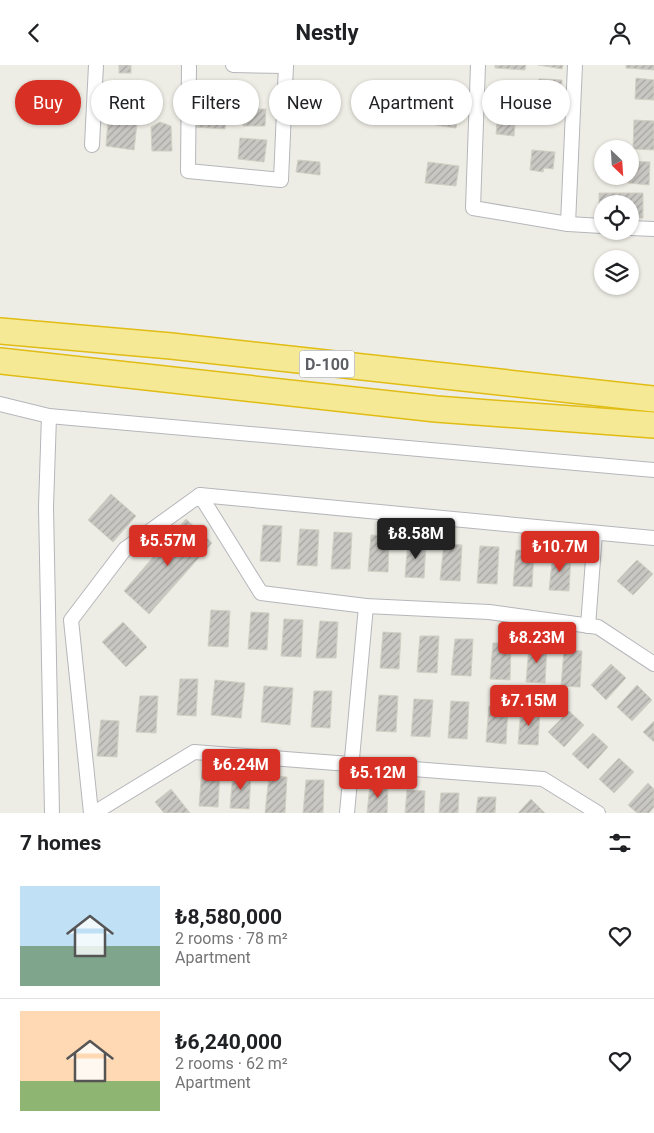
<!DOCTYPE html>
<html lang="en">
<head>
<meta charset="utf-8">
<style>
	body { margin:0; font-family:Roboto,sans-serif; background:#f2f2f2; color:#202124; height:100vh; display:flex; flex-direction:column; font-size:19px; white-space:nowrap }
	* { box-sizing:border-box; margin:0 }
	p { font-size:16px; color:#757577 }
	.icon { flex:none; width:28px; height:28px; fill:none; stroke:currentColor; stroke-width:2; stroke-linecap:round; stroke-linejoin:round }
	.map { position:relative; height:748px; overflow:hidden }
	.panel { display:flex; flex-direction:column; background:#fff; flex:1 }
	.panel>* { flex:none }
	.guide { position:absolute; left:15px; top:15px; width:625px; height:45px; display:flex; gap:10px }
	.needle { width:32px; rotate:155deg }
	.tools { position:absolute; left:594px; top:75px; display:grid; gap:10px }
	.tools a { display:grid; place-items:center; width:45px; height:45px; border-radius:50%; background:#fff; box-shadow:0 1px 4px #0004; font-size:25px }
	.price { position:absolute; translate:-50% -42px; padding:0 11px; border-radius:5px; background:#d93025; color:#fff; font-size:16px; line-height:32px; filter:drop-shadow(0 1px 2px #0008) }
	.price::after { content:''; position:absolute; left:50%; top:30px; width:15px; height:11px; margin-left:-8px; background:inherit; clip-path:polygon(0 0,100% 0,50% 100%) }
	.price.active { background:#222; color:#fff }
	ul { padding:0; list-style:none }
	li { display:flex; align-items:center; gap:15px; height:125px; padding:0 20px }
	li+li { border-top:1px solid #e0e0e0 }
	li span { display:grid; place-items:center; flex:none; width:140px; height:100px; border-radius:0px; color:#555 }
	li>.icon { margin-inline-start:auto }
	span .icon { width:60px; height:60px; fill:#fffc; stroke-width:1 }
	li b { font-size:21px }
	h2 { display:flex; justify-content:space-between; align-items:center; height:60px; padding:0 20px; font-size:21px }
	.tag { padding:0 18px; border-radius:22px; background:#fff; box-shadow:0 1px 4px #0004; font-size:18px; line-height:45px }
	.tag.active { background:#d93025; color:#fff }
	header { display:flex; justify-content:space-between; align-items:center; height:65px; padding:0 20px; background:#fff; font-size:22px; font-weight:700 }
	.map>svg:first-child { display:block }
	.building { fill:url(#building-hatch); stroke:#d2cfc3 }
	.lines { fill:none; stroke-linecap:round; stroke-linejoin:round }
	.street-casing { stroke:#b5b6bb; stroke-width:16 }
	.highway-casing { stroke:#e1bc12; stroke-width:28 }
	.street { stroke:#fff; stroke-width:14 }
	.highway { stroke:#f5e995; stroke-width:25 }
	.labels { text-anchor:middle; stroke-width:4.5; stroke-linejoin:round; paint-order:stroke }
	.shield { fill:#fff; stroke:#8e8f92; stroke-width:1 }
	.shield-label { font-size:16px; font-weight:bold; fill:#5d5f64 }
</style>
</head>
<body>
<header><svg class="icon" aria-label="back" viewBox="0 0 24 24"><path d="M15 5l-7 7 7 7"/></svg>Nestly<svg class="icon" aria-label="person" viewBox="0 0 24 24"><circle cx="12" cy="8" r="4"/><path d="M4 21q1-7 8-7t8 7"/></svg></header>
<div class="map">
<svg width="654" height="748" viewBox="0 0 654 748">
	<defs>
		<pattern id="building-hatch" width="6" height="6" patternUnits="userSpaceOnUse" patternTransform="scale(1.25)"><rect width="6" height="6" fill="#c9c7c2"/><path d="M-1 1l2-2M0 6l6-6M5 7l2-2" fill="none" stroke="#a6a5a1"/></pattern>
	</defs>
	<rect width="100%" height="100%" fill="#eeede5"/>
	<g class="building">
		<rect x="119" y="0" width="12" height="8"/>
		<polygon points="495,0 526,0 525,5 495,3"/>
		<polygon points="538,0 563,0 562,4"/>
		<polygon points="626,0 654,0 654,5 626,3"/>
		<polygon points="636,13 654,15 654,35 635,34"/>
		<polygon points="539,14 562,15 561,39 538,37"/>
		<polygon points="196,39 227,41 225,64 194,62"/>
		<polygon points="438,43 458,45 456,63 436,60"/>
		<polygon points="243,44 266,44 265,61 243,61"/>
		<polygon points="498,46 516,48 514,71 496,69"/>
		<polygon points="108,55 137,58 134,85 106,81"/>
		<polygon points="634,55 654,56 654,85 633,84"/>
		<polygon points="160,57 171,61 172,86 152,86 151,62"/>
		<polygon points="240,73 267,75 264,97 238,94"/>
		<polygon points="532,85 555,87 553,104 544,103 543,107 530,105"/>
		<polygon points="298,95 320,97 320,110 296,107"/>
		<polygon points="630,96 650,97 649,120 628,118"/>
		<polygon points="428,97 459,101 456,121 425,118"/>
		<polygon points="599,128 622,128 622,139 602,139 602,153 599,153"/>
		<polygon points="622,128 643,128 643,153 630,153 630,139 622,139"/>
		<polygon points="111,429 136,451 113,477 88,455"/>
		<polygon points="186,454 212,478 149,549 124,526"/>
		<polygon points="263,460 282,461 280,497 260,496"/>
		<polygon points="300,464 319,465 317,501 297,500"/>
		<polygon points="334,467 352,468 350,504 331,504"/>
		<polygon points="371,470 389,471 388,507 368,506"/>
		<polygon points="408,476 426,477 424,513 405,512"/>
		<polygon points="444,479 462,480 460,516 440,515"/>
		<polygon points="480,481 499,482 497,519 477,518"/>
		<polygon points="516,485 534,486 532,522 513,521"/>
		<polygon points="553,489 571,490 569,526 549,525"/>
		<polygon points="637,495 653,509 633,530 617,516"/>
		<polygon points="211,545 230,546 228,582 208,581"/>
		<polygon points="251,547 269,548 267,585 248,584"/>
		<polygon points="284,554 303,555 301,592 281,591"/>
		<polygon points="320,556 338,557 336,593 316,593"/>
		<polygon points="123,557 147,582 126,602 102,577"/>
		<polygon points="383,567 401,568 399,604 380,603"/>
		<polygon points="420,571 439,571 437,608 417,607"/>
		<polygon points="455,574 473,574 471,611 451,610"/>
		<polygon points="493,578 511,578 510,615 490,614"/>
		<polygon points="529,581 547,581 545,618 526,617"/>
		<polygon points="564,585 582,586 580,622 561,621"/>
		<polygon points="611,599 626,613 606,635 591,620"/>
		<polygon points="180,614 198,614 196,651 177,650"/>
		<polygon points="215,615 245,618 241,653 211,650"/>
		<polygon points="637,620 652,635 632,656 617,642"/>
		<polygon points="264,621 293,623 290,660 261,657"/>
		<polygon points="314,626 332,626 330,663 311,662"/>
		<polygon points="379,630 398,631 396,667 376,666"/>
		<polygon points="140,631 158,631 156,668 136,667"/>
		<polygon points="414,634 433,635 430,672 411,671"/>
		<polygon points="451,636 469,637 467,674 448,673"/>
		<polygon points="489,641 508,642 506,679 486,677"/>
		<polygon points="521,643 540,644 538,680 518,679"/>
		<polygon points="569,646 584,660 564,682 548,667"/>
		<polygon points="101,655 119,656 117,692 97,691"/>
		<polygon points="654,656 654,677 643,667"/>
		<polygon points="593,668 608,682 588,704 572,689"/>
		<polygon points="619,693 634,707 614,728 599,714"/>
		<polygon points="202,705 220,706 218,742 199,741"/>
		<polygon points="233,707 251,708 249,744 230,743"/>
		<polygon points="269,711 287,712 285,748 265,748"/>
		<polygon points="306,715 324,715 323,748 303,748"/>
		<polygon points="648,718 654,724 654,742 649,748 637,748 628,740"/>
		<polygon points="370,720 388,721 387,748 367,748"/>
		<polygon points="171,724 190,748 164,748 155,737"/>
		<polygon points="407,725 425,726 424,748 405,748"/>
		<polygon points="441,728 459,728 458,748 439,748"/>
		<polygon points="478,732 496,732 495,748 476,748"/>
		<polygon points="531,734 545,748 518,748"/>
	</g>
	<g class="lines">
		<g class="street-casing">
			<g id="street">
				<polyline points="189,0 188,106 281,115 286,0"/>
				<polyline points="233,0 286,1"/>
				<polyline points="478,0 473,143 568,159 602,161"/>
				<polyline points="92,80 96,0"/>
				<polyline points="568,159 575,0"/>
				<polyline points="630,163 654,164"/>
				<polyline points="0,339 49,351 654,405"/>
				<polyline points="49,351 46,442 52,748"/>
				<polyline points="200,430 654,473"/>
				<polyline points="588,561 595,468"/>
				<polyline points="91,748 71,555 125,484 200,430 261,528 366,541 489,547 598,562 654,599"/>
				<polyline points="94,748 194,687 543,714 598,748"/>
				<polyline points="347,748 366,541"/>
			</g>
		</g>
		<g class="highway-casing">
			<g id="highway">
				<polyline points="0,266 171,281 654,334"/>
				<polyline points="0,296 436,344 654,360"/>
			</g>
		</g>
		<use href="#street" class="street"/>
		<use href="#highway" class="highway"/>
	</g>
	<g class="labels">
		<rect class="shield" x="299.5" y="285.5" width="55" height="27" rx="4"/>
		<g class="shield-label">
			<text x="327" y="305">D-100</text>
		</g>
	</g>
</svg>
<div class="tools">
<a><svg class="needle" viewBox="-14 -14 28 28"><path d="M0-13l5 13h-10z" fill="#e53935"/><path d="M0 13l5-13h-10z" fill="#757577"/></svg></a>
<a><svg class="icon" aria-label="locate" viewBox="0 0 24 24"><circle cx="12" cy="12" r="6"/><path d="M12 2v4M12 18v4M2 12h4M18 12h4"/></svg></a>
<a><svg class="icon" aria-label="layers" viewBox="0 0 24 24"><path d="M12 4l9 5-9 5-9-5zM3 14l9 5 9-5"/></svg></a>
</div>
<b class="price active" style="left:416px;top:495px">₺8.58M</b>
<b class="price" style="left:168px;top:502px">₺5.57M</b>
<b class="price" style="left:560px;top:508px">₺10.7M</b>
<b class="price" style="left:537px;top:599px">₺8.23M</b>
<b class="price" style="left:529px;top:662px">₺7.15M</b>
<b class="price" style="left:241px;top:726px">₺6.24M</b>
<b class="price" style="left:378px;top:734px">₺5.12M</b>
<div class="guide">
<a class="tag active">Buy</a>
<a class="tag">Rent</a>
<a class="tag">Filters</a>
<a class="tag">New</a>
<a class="tag">Apartment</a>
<a class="tag">House</a>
</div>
</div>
<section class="panel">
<h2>7 homes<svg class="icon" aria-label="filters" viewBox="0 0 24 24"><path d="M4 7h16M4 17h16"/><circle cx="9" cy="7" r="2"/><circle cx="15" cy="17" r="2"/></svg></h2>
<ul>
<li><span style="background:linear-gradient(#bfe0f5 60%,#7fa58c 0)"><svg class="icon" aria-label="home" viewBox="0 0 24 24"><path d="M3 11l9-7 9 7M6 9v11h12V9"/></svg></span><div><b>₺8,580,000</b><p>2 rooms · 78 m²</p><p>Apartment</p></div><svg class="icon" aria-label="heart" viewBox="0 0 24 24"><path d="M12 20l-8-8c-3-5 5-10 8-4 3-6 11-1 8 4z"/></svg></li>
<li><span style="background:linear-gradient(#ffd9b3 70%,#8fb573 0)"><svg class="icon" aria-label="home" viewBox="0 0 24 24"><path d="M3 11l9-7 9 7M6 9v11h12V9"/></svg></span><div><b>₺6,240,000</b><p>2 rooms · 62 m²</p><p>Apartment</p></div><svg class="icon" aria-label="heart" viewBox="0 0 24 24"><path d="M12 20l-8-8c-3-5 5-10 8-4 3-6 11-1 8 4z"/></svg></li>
</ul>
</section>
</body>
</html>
